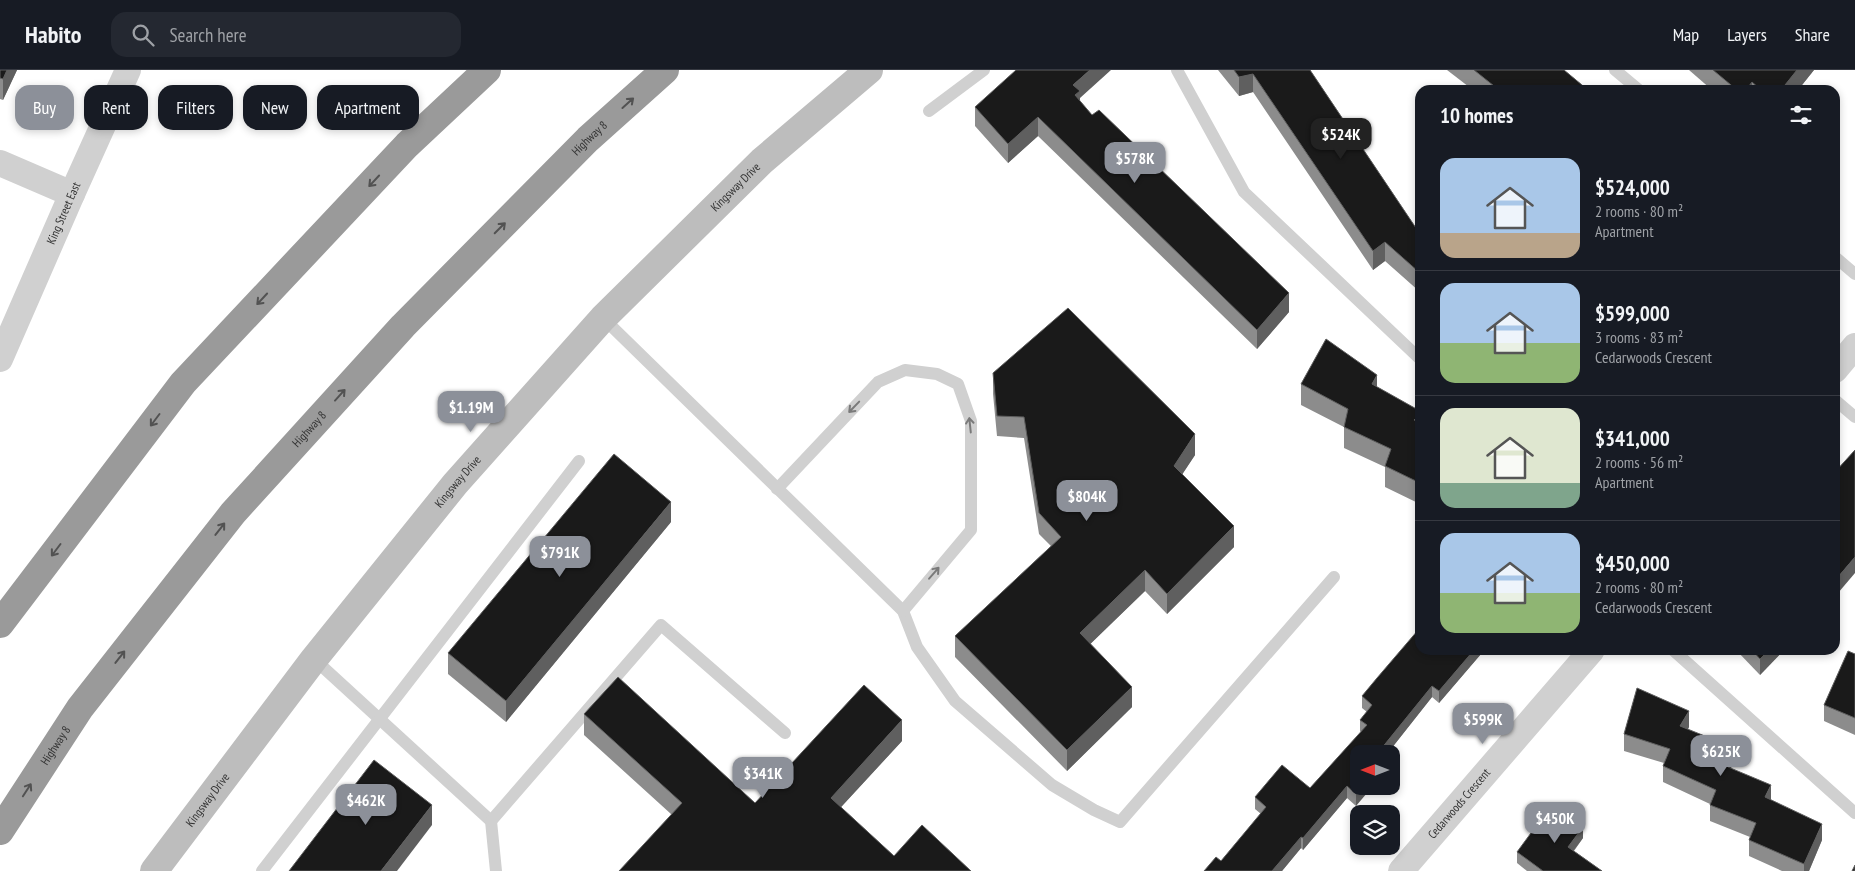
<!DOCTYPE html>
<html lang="en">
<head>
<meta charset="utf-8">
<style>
	body { margin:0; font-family:"PT Sans Narrow",sans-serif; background:#242831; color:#f1f3f6; height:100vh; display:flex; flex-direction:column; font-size:19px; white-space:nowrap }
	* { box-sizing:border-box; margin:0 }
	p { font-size:16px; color:#9ea1a6 }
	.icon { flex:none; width:28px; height:28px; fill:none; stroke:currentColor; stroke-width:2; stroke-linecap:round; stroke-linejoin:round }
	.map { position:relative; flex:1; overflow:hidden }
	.side { position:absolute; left:1415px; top:15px; width:425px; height:570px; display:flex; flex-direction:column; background:#171b24; border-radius:15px; box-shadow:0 2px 8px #0003 }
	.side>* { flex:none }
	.hud { position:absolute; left:15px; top:15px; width:475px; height:45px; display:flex; gap:10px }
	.needle { width:32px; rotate:270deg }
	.fabs { position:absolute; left:1350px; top:675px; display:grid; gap:10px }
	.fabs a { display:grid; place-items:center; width:50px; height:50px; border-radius:10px; background:#171b24; box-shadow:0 2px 8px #0003; font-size:25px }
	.price { position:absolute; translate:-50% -42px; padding:0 11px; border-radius:10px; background:#8c9099; color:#fff; font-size:16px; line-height:32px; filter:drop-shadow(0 1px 2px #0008) }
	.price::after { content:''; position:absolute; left:50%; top:30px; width:15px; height:11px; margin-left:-8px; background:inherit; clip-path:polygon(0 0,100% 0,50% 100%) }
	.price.selected { background:#222; color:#fff }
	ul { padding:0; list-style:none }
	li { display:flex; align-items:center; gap:15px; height:125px; padding:0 25px }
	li+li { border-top:1px solid #363941 }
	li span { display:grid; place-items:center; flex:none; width:140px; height:100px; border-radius:15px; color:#555 }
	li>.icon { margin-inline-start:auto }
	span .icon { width:60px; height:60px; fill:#fffc; stroke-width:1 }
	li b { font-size:21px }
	h2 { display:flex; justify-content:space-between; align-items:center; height:60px; padding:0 25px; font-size:21px }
	.chip { padding:0 18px; border-radius:15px; background:#171b24; box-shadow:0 2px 8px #0003; font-size:18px; line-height:45px }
	.chip.selected { background:#8c9099; color:#fff }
	header { display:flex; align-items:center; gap:30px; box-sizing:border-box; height:70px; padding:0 25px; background:#171b24; border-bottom:1px solid #363941 }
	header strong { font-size:24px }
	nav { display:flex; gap:28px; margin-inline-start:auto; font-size:18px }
	.search { width:350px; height:45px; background:#242831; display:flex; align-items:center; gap:12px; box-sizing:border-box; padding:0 18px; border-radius:15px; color:#9ea1a6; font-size:19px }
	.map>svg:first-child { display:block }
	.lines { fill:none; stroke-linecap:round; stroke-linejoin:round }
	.lane { stroke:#d0d0d0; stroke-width:12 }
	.street { stroke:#d0d0d0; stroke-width:26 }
	.secondary { stroke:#bdbdbd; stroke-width:28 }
	.highway { stroke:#9a9a9a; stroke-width:28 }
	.wall { fill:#8c8c8c }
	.shaded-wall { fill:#5f5f5f }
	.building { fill:#1a1a1a; stroke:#5f5f5f }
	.oneway { stroke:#525252 }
	.oneway2 { stroke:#7a7a7a }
	.labels { text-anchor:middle; stroke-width:5; stroke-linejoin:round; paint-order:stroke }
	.street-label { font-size:12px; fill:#333; stroke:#fff }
</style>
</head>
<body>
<header>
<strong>Habito</strong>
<div class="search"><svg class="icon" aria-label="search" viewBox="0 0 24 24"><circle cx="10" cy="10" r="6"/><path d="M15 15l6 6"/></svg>Search here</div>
<nav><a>Map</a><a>Layers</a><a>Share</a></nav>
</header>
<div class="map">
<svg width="1855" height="801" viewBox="0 0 1855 801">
	<rect width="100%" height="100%" fill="#fff"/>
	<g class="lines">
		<g class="lane">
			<polyline points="1177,0 1244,122 1420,289"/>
			<polyline points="1615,0 1639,20"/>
			<polyline points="929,41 984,0"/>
			<polyline points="1835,187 1855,204"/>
			<polyline points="603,248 903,541 917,577 955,631 1052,715 1094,740 1120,752 1334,507"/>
			<polyline points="1835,330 1855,347"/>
			<polyline points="777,419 878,312 905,300 937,304 958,314 971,351 971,460 903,541"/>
			<polyline points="1673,580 1855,743"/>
			<polyline points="314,589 491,751 496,801"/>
			<polyline points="491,751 661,555 785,663"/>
			<polyline points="262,801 579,391"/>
		</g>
		<g class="street">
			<polyline points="0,93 72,124"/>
			<path id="s1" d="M0 289 72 124 128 0"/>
			<polyline points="1835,300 1855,276"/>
			<path id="s2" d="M1401 801 1592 580"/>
		</g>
		<path class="secondary" id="s3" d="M154 801 314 589 455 414 603 248 762 91 869 0"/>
		<g class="highway">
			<polyline points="0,554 183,313 407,75 487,0"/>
			<path id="s4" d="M0 761 80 638 233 443 403 256 588 69 665 0"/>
		</g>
	</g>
	<g class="wall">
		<polygon points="0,0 17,0 3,30 0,29"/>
		<polygon points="1218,0 1310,0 1420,164 1420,222 1385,191 1373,200 1253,22 1239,26"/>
		<polygon points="1447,0 1564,0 1588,20 1473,20"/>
		<polygon points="1689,0 1814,0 1798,20 1712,20"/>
		<polygon points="1080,28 1080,31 1092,45 1289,242 1257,279 1038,66 1008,93 975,56 975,37"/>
		<polygon points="993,303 1195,385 1182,404 1234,477 1167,544 1145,521 1090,574 1132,637 1067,701 955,587 955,566 1051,476 1039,464 1024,368 997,366 993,324"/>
		<polygon points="1301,314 1377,317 1420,341 1420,434 1385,417 1385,397 1344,378 1344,357 1301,335"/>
		<polygon points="1855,380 1838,523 1835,521 1835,402"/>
		<polygon points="671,452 506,652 448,604 448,583"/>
		<polygon points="1420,580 1481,580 1481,584 1439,633 1432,627 1387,684 1359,684 1356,736 1347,728 1303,780 1301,778 1282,801 1204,801 1221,791 1261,744 1255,739 1255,727 1310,718 1361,662 1360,661 1360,650 1367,642 1362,638 1362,626"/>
		<polygon points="1736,580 1784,580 1760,605"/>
		<polygon points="1855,584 1855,665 1824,651 1824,635"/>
		<polygon points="584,644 755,733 902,671 841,737 894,786 671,744 584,665"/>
		<polygon points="1689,657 1688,659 1732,694 1731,698 1822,770 1809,801 1782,801 1749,786 1749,770 1750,767 1710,751 1710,734 1663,712 1663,696 1664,693 1624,681 1624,664"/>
		<polygon points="1583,768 1574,781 1602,801 1527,801 1517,793 1517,782"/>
	</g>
	<g class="shaded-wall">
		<polygon points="7,0 17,0 3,30 3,9"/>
		<polygon points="1090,0 1111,0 1080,28 1080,40 1075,44 1073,15"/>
		<polygon points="1797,0 1814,0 1798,20 1781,20"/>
		<polygon points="1253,4 1253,22 1239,26 1239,7"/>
		<polygon points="1752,12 1752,20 1746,20"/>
		<polygon points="1038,47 1038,66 1008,93 1008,74"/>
		<polygon points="1385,172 1385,191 1373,200 1373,181"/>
		<polygon points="1289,223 1289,242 1257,279 1257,260"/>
		<polygon points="1377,305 1377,326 1372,314"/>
		<polygon points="1420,344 1420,365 1414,350"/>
		<polygon points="1195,364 1195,385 1174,417 1174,396"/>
		<polygon points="671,432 671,452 506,652 506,631"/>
		<polygon points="1234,456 1234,477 1167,544 1167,524"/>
		<polygon points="1855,487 1855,503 1838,523 1838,507"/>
		<polygon points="1145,500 1145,521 1080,584 1080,563"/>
		<polygon points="1474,580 1481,580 1481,584 1439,633 1439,621"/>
		<polygon points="1769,580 1784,580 1760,605 1760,589"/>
		<polygon points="1432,616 1432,627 1387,684 1377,684"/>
		<polygon points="1132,617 1132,637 1067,701 1067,680"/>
		<polygon points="1689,641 1689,657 1680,673 1680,656"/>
		<polygon points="902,650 902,671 831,748 831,728"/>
		<polygon points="1732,677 1732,694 1728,713 1728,697"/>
		<polygon points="1771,715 1771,731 1765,727"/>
		<polygon points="1347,716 1347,728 1303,780 1303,768"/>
		<polygon points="1363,716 1373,716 1356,736 1356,724"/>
		<polygon points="432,735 432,755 397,801 381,801"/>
		<polygon points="1822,754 1822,770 1809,801 1804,801 1804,794"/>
		<polygon points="1583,757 1583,768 1568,788 1568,777"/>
		<polygon points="1301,767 1301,778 1282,801 1272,801"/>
	</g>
	<g class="building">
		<polygon points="0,0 7,0 3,9 0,8"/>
		<polygon points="1016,0 1090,0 1073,15 1080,21 1075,25 1092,45 1099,40 1289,223 1257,260 1038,47 1008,74 975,37"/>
		<polygon points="1234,0 1310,0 1420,164 1420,203 1385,172 1373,181 1253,4 1239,7"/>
		<polygon points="1474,0 1564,0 1588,20 1499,20"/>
		<polygon points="1713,0 1797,0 1781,20 1761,20 1752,12 1746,20 1737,20"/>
		<polygon points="1068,238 1195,364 1174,396 1234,456 1167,524 1145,500 1080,563 1132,617 1067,680 955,566 1061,467 1039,443 1024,347 997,346 993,303"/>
		<polygon points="1326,269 1377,305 1372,314 1420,341 1420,344 1414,350 1420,352 1420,413 1385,396 1391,379 1344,357 1348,339 1301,314"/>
		<polygon points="1855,380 1855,487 1838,507 1835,504 1835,402"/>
		<polygon points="614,384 671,432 506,631 448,583"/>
		<polygon points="1419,559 1420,580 1474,580 1439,621 1432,616 1377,684 1359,684 1359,716 1363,716 1356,724 1347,716 1303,768 1301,767 1272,801 1204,801 1216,787 1221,791 1266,737 1255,727 1282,695 1310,718 1367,655 1360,650 1372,635 1362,626 1377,608"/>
		<polygon points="1752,580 1769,580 1760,589"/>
		<polygon points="1848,581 1855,584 1855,648 1824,635"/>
		<polygon points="618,607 755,733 864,615 902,650 831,728 894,786 922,755 971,801 619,801 682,733 584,644"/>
		<polygon points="1637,618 1689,641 1680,656 1732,677 1728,697 1771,715 1765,727 1822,754 1804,794 1749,770 1756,753 1710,735 1716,720 1663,696 1670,679 1624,664"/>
		<polygon points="374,690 432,735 381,801 289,801"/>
		<polygon points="1553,733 1583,757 1568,777 1602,801 1543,801 1517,782"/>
		<polygon points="1855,795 1855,801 1852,801"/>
	</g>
	<defs><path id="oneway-shaft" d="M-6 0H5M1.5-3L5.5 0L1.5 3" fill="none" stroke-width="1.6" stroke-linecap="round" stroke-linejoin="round" transform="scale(1.25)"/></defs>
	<g class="oneway">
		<use href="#oneway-shaft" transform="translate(628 33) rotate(-42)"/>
		<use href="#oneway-shaft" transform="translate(374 111) rotate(133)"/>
		<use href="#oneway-shaft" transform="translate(500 158) rotate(-45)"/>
		<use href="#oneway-shaft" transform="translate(262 229) rotate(133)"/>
		<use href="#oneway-shaft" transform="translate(340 325) rotate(-48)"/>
		<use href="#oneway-shaft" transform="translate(155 350) rotate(127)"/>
		<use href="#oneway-shaft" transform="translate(220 459) rotate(-52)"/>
		<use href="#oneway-shaft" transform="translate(56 480) rotate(127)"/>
		<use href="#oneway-shaft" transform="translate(120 587) rotate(-52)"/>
		<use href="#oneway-shaft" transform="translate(27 720) rotate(-57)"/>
	</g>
	<g class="oneway2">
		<use href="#oneway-shaft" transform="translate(854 337) rotate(134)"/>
		<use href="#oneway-shaft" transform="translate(970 355) rotate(-96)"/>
		<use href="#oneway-shaft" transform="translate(934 503) rotate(-49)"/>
	</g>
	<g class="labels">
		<g class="street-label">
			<text dy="4" stroke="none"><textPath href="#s4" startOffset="912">Highway 8</textPath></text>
			<text dy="4" stroke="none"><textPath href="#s3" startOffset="899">Kingsway Drive</textPath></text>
			<text dy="4" stroke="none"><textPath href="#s1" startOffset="159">King Street East</textPath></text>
			<text dy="4" stroke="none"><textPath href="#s4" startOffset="508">Highway 8</textPath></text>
			<text dy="4" stroke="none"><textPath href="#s3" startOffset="494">Kingsway Drive</textPath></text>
			<text dy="4" stroke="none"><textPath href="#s4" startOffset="102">Highway 8</textPath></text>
			<text dy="4" stroke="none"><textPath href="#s3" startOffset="89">Kingsway Drive</textPath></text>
			<text dy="4" stroke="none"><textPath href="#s2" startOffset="89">Cedarwoods Crescent</textPath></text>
		</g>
	</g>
</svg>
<div class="fabs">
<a><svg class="needle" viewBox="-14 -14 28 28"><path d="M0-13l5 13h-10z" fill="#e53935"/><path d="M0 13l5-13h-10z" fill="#9ea1a6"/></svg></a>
<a><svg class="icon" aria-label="layers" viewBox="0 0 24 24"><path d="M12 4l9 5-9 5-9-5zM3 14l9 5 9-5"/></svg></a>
</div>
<b class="price selected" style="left:1341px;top:90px">$524K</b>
<b class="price" style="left:1135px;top:114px">$578K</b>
<b class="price" style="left:471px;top:363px">$1.19M</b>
<b class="price" style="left:1087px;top:452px">$804K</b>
<b class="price" style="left:560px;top:508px">$791K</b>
<b class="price" style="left:1483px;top:675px">$599K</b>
<b class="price" style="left:1721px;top:707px">$625K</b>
<b class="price" style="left:763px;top:729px">$341K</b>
<b class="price" style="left:366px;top:756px">$462K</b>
<b class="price" style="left:1555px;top:774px">$450K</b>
<div class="hud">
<a class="chip selected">Buy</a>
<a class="chip">Rent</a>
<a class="chip">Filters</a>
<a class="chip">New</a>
<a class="chip">Apartment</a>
</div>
<section class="side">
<h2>10 homes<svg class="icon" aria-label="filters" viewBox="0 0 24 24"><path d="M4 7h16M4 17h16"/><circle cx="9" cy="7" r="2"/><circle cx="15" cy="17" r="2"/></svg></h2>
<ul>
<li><span style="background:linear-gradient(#a9c7e8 75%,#b9a48a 0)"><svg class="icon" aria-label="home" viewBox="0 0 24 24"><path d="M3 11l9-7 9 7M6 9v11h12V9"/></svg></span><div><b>$524,000</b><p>2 rooms · 80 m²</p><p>Apartment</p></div></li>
<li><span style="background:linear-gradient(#a9c7e8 60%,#8fb573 0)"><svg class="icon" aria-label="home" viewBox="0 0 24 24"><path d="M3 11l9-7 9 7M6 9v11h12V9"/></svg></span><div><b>$599,000</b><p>3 rooms · 83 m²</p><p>Cedarwoods Crescent</p></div></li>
<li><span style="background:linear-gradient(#dfe7d0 75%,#7fa58c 0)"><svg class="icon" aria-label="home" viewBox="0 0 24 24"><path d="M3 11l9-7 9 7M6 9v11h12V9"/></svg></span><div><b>$341,000</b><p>2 rooms · 56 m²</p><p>Apartment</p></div></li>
<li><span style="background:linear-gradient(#a9c7e8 60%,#8fb573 0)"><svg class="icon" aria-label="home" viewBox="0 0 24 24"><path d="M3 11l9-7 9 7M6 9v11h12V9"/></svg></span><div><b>$450,000</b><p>2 rooms · 80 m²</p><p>Cedarwoods Crescent</p></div></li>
</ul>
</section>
</div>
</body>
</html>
